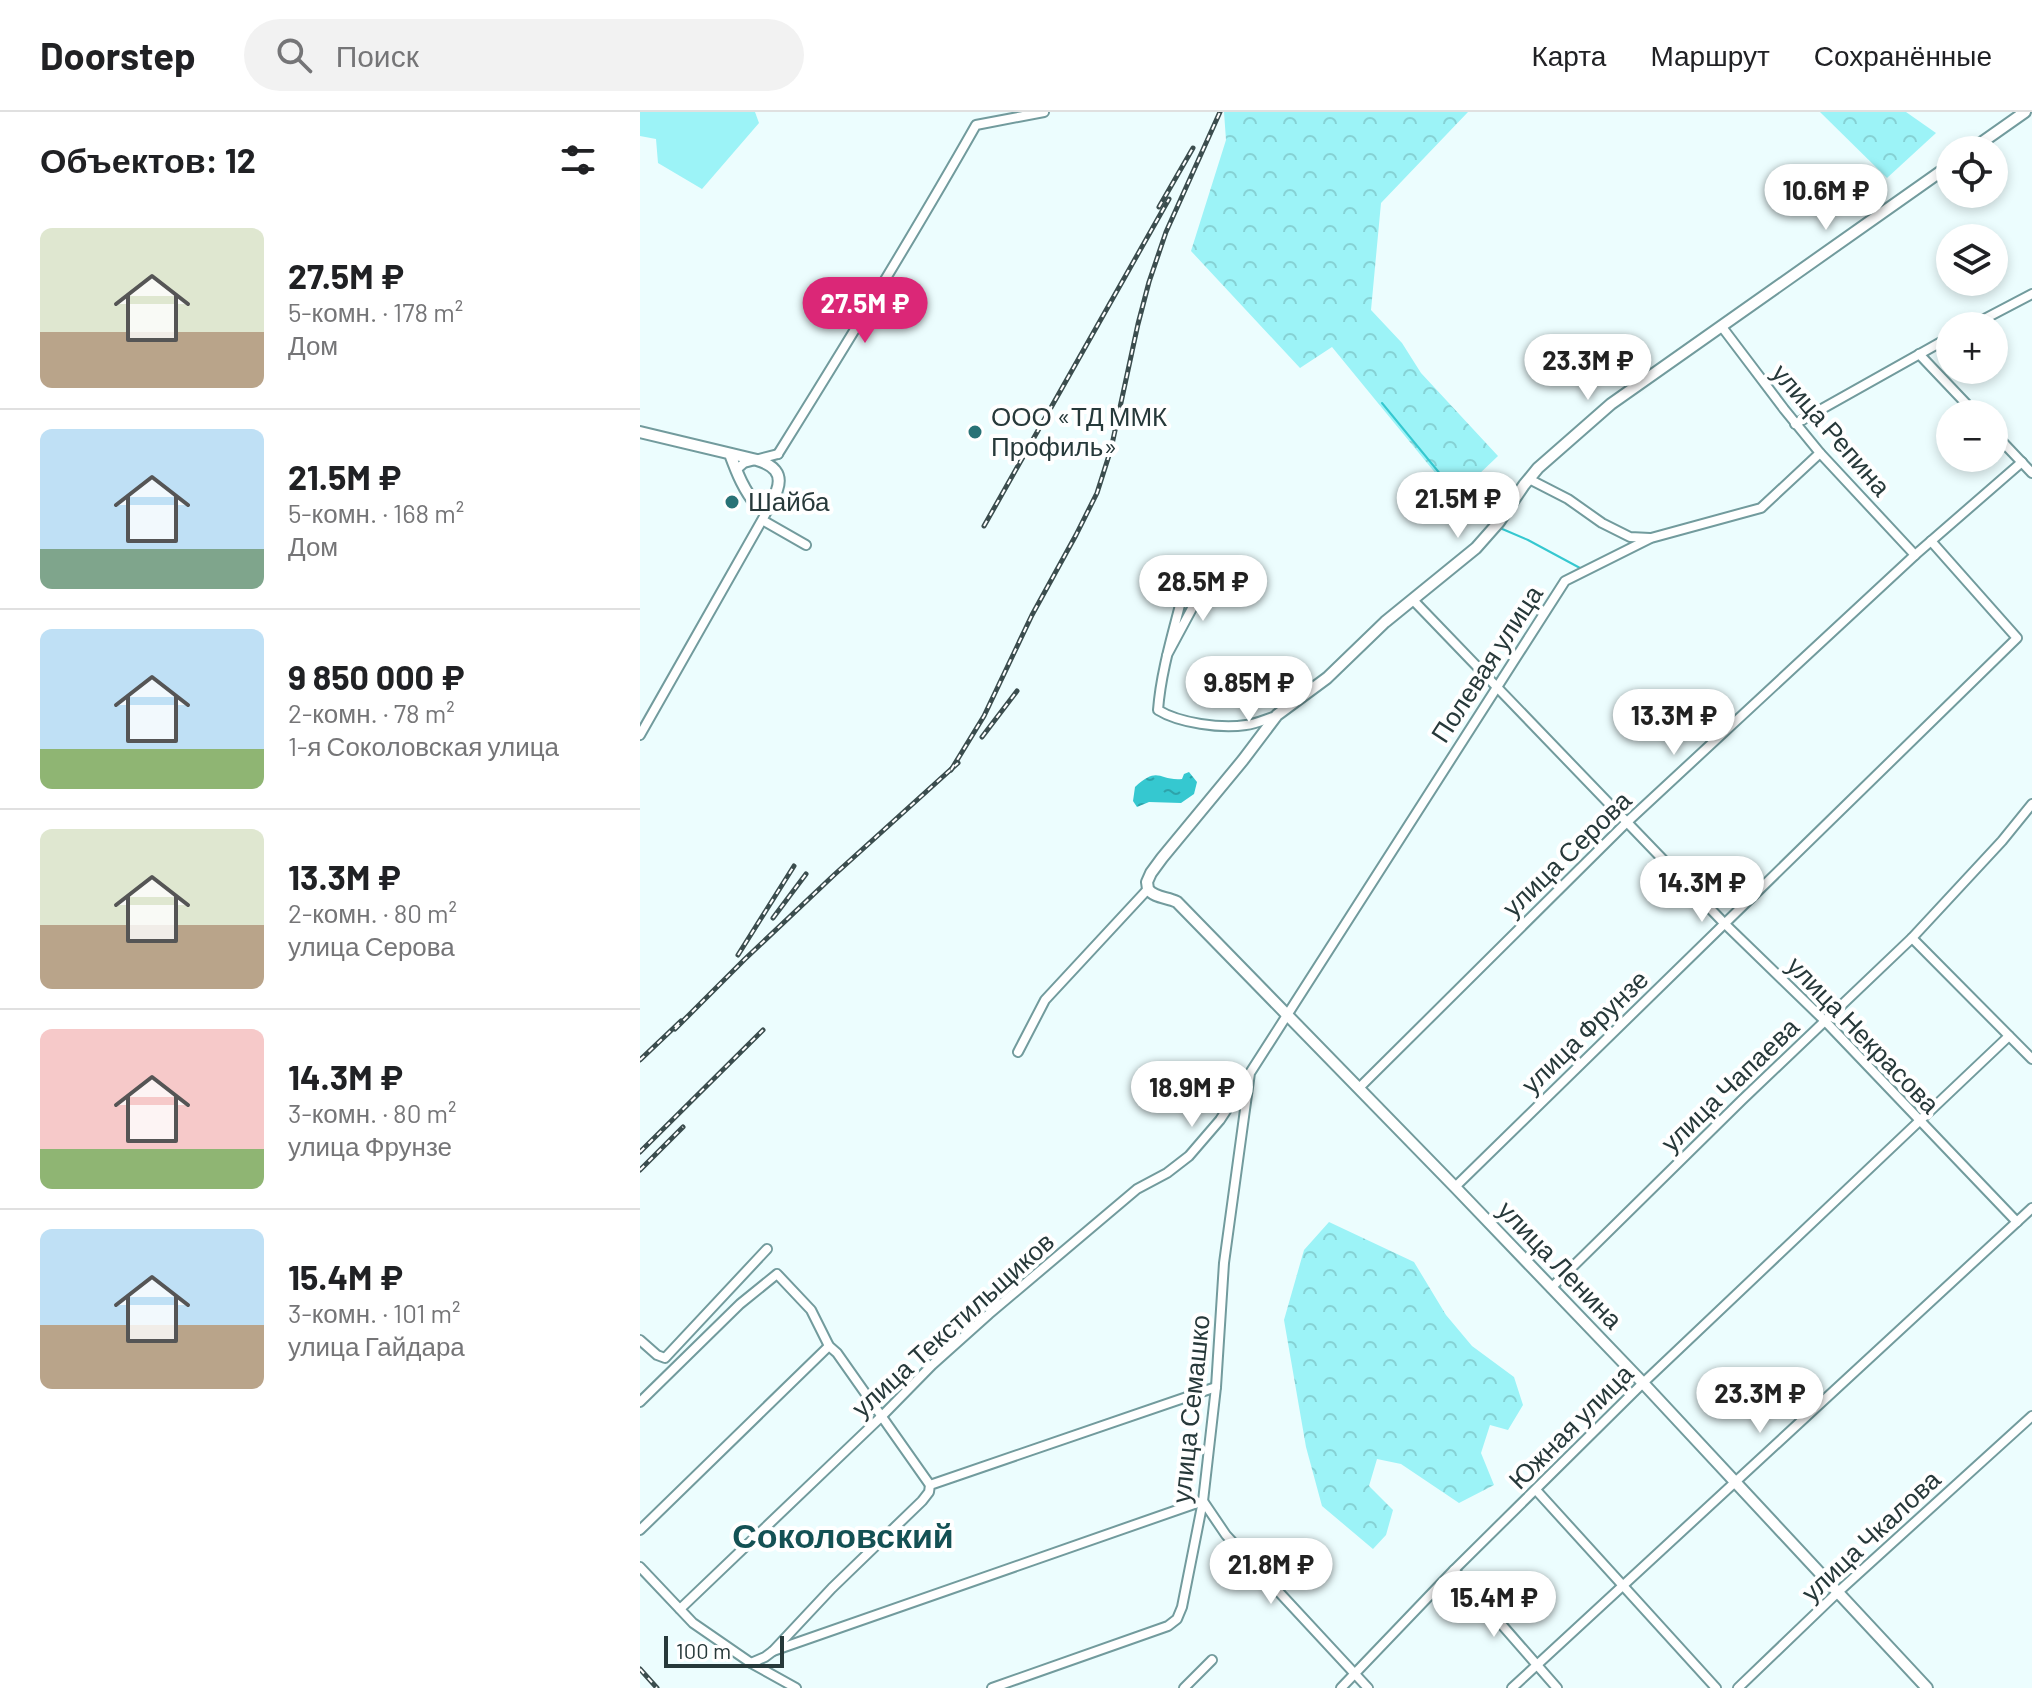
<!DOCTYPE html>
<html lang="ru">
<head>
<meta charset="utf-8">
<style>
	body { margin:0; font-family:Barlow,sans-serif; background:#f2f2f2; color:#202124; height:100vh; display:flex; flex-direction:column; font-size:30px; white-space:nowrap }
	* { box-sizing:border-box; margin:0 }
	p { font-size:26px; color:#757577 }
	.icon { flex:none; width:44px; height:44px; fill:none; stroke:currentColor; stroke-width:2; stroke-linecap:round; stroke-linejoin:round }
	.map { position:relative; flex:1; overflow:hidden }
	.side { display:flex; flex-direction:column; background:#fff; width:640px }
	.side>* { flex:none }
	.fabs { position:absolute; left:1296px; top:24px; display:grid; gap:16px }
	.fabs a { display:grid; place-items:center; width:72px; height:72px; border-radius:50%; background:#fff; box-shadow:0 4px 12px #0003; font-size:40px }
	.scale { position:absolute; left:24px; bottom:20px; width:120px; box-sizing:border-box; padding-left:8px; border:4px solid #27393a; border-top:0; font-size:22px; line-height:28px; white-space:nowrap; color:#27393a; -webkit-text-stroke:6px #fff; paint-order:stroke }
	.price { position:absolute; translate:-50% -68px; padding:0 18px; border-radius:28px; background:#fff; color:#222; font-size:26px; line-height:52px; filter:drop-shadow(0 2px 4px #0008) }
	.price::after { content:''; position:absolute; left:50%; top:48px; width:24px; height:18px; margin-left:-12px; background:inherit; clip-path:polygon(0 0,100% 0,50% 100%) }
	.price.current { background:#db2777; color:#fff }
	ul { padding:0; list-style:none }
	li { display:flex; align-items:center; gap:24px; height:200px; padding:0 40px }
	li+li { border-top:2px solid #e0e0e0 }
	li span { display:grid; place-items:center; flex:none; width:224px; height:160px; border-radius:12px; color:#555 }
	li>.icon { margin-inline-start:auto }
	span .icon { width:96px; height:96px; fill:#fffc; stroke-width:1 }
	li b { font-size:34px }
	h2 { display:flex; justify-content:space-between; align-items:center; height:96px; padding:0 40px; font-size:34px }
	header { display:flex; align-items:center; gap:48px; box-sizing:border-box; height:112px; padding:0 40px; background:#fff; border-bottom:2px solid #e0e0e0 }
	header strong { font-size:38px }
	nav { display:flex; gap:44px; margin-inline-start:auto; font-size:28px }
	.search { width:560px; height:72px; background:#f2f2f2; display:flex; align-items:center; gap:20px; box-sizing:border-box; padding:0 28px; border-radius:44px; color:#757577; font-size:30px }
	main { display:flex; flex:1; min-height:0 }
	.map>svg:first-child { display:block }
	.green { fill:#9cf3f7 }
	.forest { fill:url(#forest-crowns) }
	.water { fill:url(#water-ripples) }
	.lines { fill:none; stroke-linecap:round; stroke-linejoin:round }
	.stream { stroke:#35c8d0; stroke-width:2 }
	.minor-casing { stroke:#729b9d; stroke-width:12 }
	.tertiary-casing { stroke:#729b9d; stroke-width:14 }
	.minor { stroke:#fff; stroke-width:8 }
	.tertiary { stroke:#fff; stroke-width:10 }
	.rail-casing { stroke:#3b4d4e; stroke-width:5 }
	.rail { stroke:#fff; stroke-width:2; stroke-dasharray:6; stroke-linecap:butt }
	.poi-dot { fill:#287276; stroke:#fff; stroke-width:3 }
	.labels { text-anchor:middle; stroke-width:8; stroke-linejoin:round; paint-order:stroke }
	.poi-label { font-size:26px; fill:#27393a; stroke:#fff; text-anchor:start }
	.street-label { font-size:26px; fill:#27393a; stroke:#fff }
	.district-label { font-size:34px; font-weight:bold; fill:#145154; stroke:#fff }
</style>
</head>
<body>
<header>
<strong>Doorstep</strong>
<div class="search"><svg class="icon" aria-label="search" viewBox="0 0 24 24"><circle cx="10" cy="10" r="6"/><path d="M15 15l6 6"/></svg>Поиск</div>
<nav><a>Карта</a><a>Маршрут</a><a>Сохранённые</a></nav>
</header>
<main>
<section class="side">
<h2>Объектов: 12<svg class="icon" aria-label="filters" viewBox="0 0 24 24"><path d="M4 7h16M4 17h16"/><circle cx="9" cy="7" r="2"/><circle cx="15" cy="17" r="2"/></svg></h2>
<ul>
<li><span style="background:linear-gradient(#dfe7d0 65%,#b9a48a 0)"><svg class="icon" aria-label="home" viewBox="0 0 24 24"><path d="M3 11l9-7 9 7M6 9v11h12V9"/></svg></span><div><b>27.5M ₽</b><p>5-комн. · 178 m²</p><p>Дом</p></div></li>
<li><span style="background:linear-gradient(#bfe0f5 75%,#7fa58c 0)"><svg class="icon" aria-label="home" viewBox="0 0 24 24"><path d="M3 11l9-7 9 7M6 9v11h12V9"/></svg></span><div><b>21.5M ₽</b><p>5-комн. · 168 m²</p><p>Дом</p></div></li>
<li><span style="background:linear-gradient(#bfe0f5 75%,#8fb573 0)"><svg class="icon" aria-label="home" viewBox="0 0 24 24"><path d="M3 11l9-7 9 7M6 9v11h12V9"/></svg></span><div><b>9 850 000 ₽</b><p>2-комн. · 78 m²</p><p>1-я Соколовская улица</p></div></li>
<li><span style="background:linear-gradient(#dfe7d0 60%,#b9a48a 0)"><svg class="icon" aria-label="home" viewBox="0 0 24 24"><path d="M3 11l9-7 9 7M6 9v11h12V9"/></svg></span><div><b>13.3M ₽</b><p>2-комн. · 80 m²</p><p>улица Серова</p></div></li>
<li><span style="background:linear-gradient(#f6c9c9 75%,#8fb573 0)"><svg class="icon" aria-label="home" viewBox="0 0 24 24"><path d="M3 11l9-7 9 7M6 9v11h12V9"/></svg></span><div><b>14.3M ₽</b><p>3-комн. · 80 m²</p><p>улица Фрунзе</p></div></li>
<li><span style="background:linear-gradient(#bfe0f5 60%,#b9a48a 0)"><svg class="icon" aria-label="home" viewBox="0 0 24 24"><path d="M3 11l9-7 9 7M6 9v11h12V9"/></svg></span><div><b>15.4M ₽</b><p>3-комн. · 101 m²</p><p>улица Гайдара</p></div></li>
</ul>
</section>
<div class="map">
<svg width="1392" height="1576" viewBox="0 0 1392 1576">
	<defs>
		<pattern id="forest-crowns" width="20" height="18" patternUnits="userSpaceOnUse" patternTransform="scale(2)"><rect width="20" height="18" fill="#9cf3f7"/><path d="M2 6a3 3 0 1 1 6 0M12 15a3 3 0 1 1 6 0" fill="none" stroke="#86d1d4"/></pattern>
		<pattern id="water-ripples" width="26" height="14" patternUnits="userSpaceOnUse" patternTransform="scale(2)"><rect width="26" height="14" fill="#35c8d0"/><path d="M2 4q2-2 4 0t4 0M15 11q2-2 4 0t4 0" fill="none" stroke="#2da3aa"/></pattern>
	</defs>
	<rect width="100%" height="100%" fill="#ecfdfe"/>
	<polygon class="green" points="0,0 115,0 119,11 62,77 18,51 16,27 0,24"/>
	<g class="forest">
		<polygon points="584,0 828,0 741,91 731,198 762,231 781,261 858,344 815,385 692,235 660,256 551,139 586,28"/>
		<polygon points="1180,0 1266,0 1296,21 1247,66"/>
		<polygon points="689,1110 774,1150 806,1203 832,1234 874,1265 883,1293 868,1318 850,1313 841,1341 854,1373 819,1391 761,1352 737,1347 729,1374 753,1398 746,1423 733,1437 682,1394 666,1335 644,1208 664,1138"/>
	</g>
	<path class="water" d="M549 660 557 670 554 682 541 691 509 690 497 695 493 689 495 675C519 653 518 669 542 667L544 662Z"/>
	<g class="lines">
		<g class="stream">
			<polyline points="742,291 815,380 836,402 851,411"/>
			<polyline points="860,416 888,428 940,456"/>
		</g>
		<g class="minor-casing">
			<g id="minor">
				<polyline points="1331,214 1392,182"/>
				<polyline points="1082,215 1144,297 1180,341 1275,443"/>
				<polyline points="1279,242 1336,302"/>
				<polyline points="1155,312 1310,225"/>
				<polyline points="1354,321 1392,361"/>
				<path d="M138 342C206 233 273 124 336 13L404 0"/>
				<polyline points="96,358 104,351 138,342"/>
				<polyline points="889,367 928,387 962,411 990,425 1010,426"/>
				<polyline points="124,409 166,433"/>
				<polyline points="773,488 1085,812 1185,909 1377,1110"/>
				<path d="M527 543 570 463 550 449C541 499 522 547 518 598 539 611 581 617 606 613 616 612 626 607 636 604"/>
				<polyline points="0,623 134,387"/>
				<polyline points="1272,826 1392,947"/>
				<polyline points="378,940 405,888 508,777"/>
				<polyline points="719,976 986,711 1275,443 1382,350"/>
				<polyline points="815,1075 1377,526 1291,429"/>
				<polyline points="911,1176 1102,988 1272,826 1362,729 1392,692"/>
				<polyline points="0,1228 17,1243 25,1246 127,1137"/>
				<polyline points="0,1290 100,1192 137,1162 171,1198 189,1234 197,1241 290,1373"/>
				<polyline points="896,1378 1076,1576"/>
				<polyline points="0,1418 189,1234"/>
				<polyline points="0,1455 53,1511 111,1551 156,1576"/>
				<polyline points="814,1458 917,1576"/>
				<polyline points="40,1497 242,1304 292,1253 349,1202 497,1077 527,1061 549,1044 580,1008 608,965"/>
				<polyline points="133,1539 563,1389 586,1423 728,1576"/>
				<polyline points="111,1551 125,1545 133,1539 192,1476 282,1389 289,1380 290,1373 576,1275"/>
				<polyline points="352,1576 528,1514 537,1507 542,1495 563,1389 576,1275 584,1151 610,961 925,469 1011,426 1121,396 1180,341"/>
				<polyline points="544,1576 572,1548"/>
				<polyline points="701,1576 814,1458 1003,1271 1369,924"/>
				<polyline points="872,1576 1392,1096"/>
				<polyline points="1098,1576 1198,1480 1392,1304"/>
			</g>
		</g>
		<g class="tertiary-casing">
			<g id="tertiary">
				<polyline points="1331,38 1385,0"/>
				<path d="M0 320 117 348C133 353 143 361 137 378 134 389 129 394 118 395 104 379 97 361 90 342"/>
				<path d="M1287 1576 1003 1271 815 1075 537 790C527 785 514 786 508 777L507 770 511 761 522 746 603 648 637 603 687 566 745 510 836 436 859 410 884 373 898 356 971 292 1310 53"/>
			</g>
		</g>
		<use href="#minor" class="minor"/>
		<use href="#tertiary" class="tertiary"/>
		<g class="rail-casing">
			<g id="rail">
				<polyline points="519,95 553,36"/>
				<polyline points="344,414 529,87"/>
				<polyline points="342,625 377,579"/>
				<polyline points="311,658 344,604 392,503 436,423 457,381 471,337 498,212 509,170 526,120 580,0"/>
				<polyline points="133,806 166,762"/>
				<polyline points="98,843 154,754"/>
				<polyline points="35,917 105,847 194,763 318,651"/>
				<polyline points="0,948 41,909"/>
				<polyline points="0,1040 123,918"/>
				<polyline points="0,1058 43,1015"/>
				<polyline points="0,1557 17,1576"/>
			</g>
		</g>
		<use href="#rail" class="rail"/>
	</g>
	<g class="poi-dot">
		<circle cx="335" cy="320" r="8"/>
		<circle cx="92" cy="390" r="8"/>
	</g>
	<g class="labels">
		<g class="poi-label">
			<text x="351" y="314">ООО «ТД ММК<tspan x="351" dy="30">Профиль»</tspan></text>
			<text x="108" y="399">Шайба</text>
		</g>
		<g class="street-label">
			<text transform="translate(1191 318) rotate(49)" y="9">улица Репина</text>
			<text transform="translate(847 552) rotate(-57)" y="9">Полевая улица</text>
			<text transform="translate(927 742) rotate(-44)" y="9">улица Серова</text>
			<text transform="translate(945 920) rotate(-44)" y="9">улица Фрунзе</text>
			<text transform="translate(1223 923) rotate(46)" y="9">улица Некрасова</text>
			<text transform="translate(1090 973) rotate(-44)" y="9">улица Чапаева</text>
			<text transform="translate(920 1153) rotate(46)" y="9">улица Ленина</text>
			<text transform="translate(313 1213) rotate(-42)" y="9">улица Текстильщиков</text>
			<text transform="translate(551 1297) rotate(-84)" y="9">улица Семашко</text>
			<text transform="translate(931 1315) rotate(-45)" y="9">Южная улица</text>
			<text transform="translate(1231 1424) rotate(-43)" y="9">улица Чкалова</text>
		</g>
		<g class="district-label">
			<text x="203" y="1436">Соколовский</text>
		</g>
	</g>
</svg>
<div class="fabs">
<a><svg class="icon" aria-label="locate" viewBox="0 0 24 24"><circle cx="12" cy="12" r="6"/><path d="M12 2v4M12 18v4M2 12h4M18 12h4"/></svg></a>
<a><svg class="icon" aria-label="layers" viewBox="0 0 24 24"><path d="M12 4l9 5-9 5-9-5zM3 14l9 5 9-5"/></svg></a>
<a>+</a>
<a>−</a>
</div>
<div class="scale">100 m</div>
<b class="price" style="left:1186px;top:120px">10.6M ₽</b>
<b class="price current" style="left:225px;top:233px">27.5M ₽</b>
<b class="price" style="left:948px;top:290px">23.3M ₽</b>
<b class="price" style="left:818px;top:428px">21.5M ₽</b>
<b class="price" style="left:563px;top:511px">28.5M ₽</b>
<b class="price" style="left:609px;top:612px">9.85M ₽</b>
<b class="price" style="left:1034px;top:645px">13.3M ₽</b>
<b class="price" style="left:1062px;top:812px">14.3M ₽</b>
<b class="price" style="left:552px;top:1017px">18.9M ₽</b>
<b class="price" style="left:1120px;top:1323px">23.3M ₽</b>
<b class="price" style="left:631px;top:1494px">21.8M ₽</b>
<b class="price" style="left:854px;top:1527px">15.4M ₽</b>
</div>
</main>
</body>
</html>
